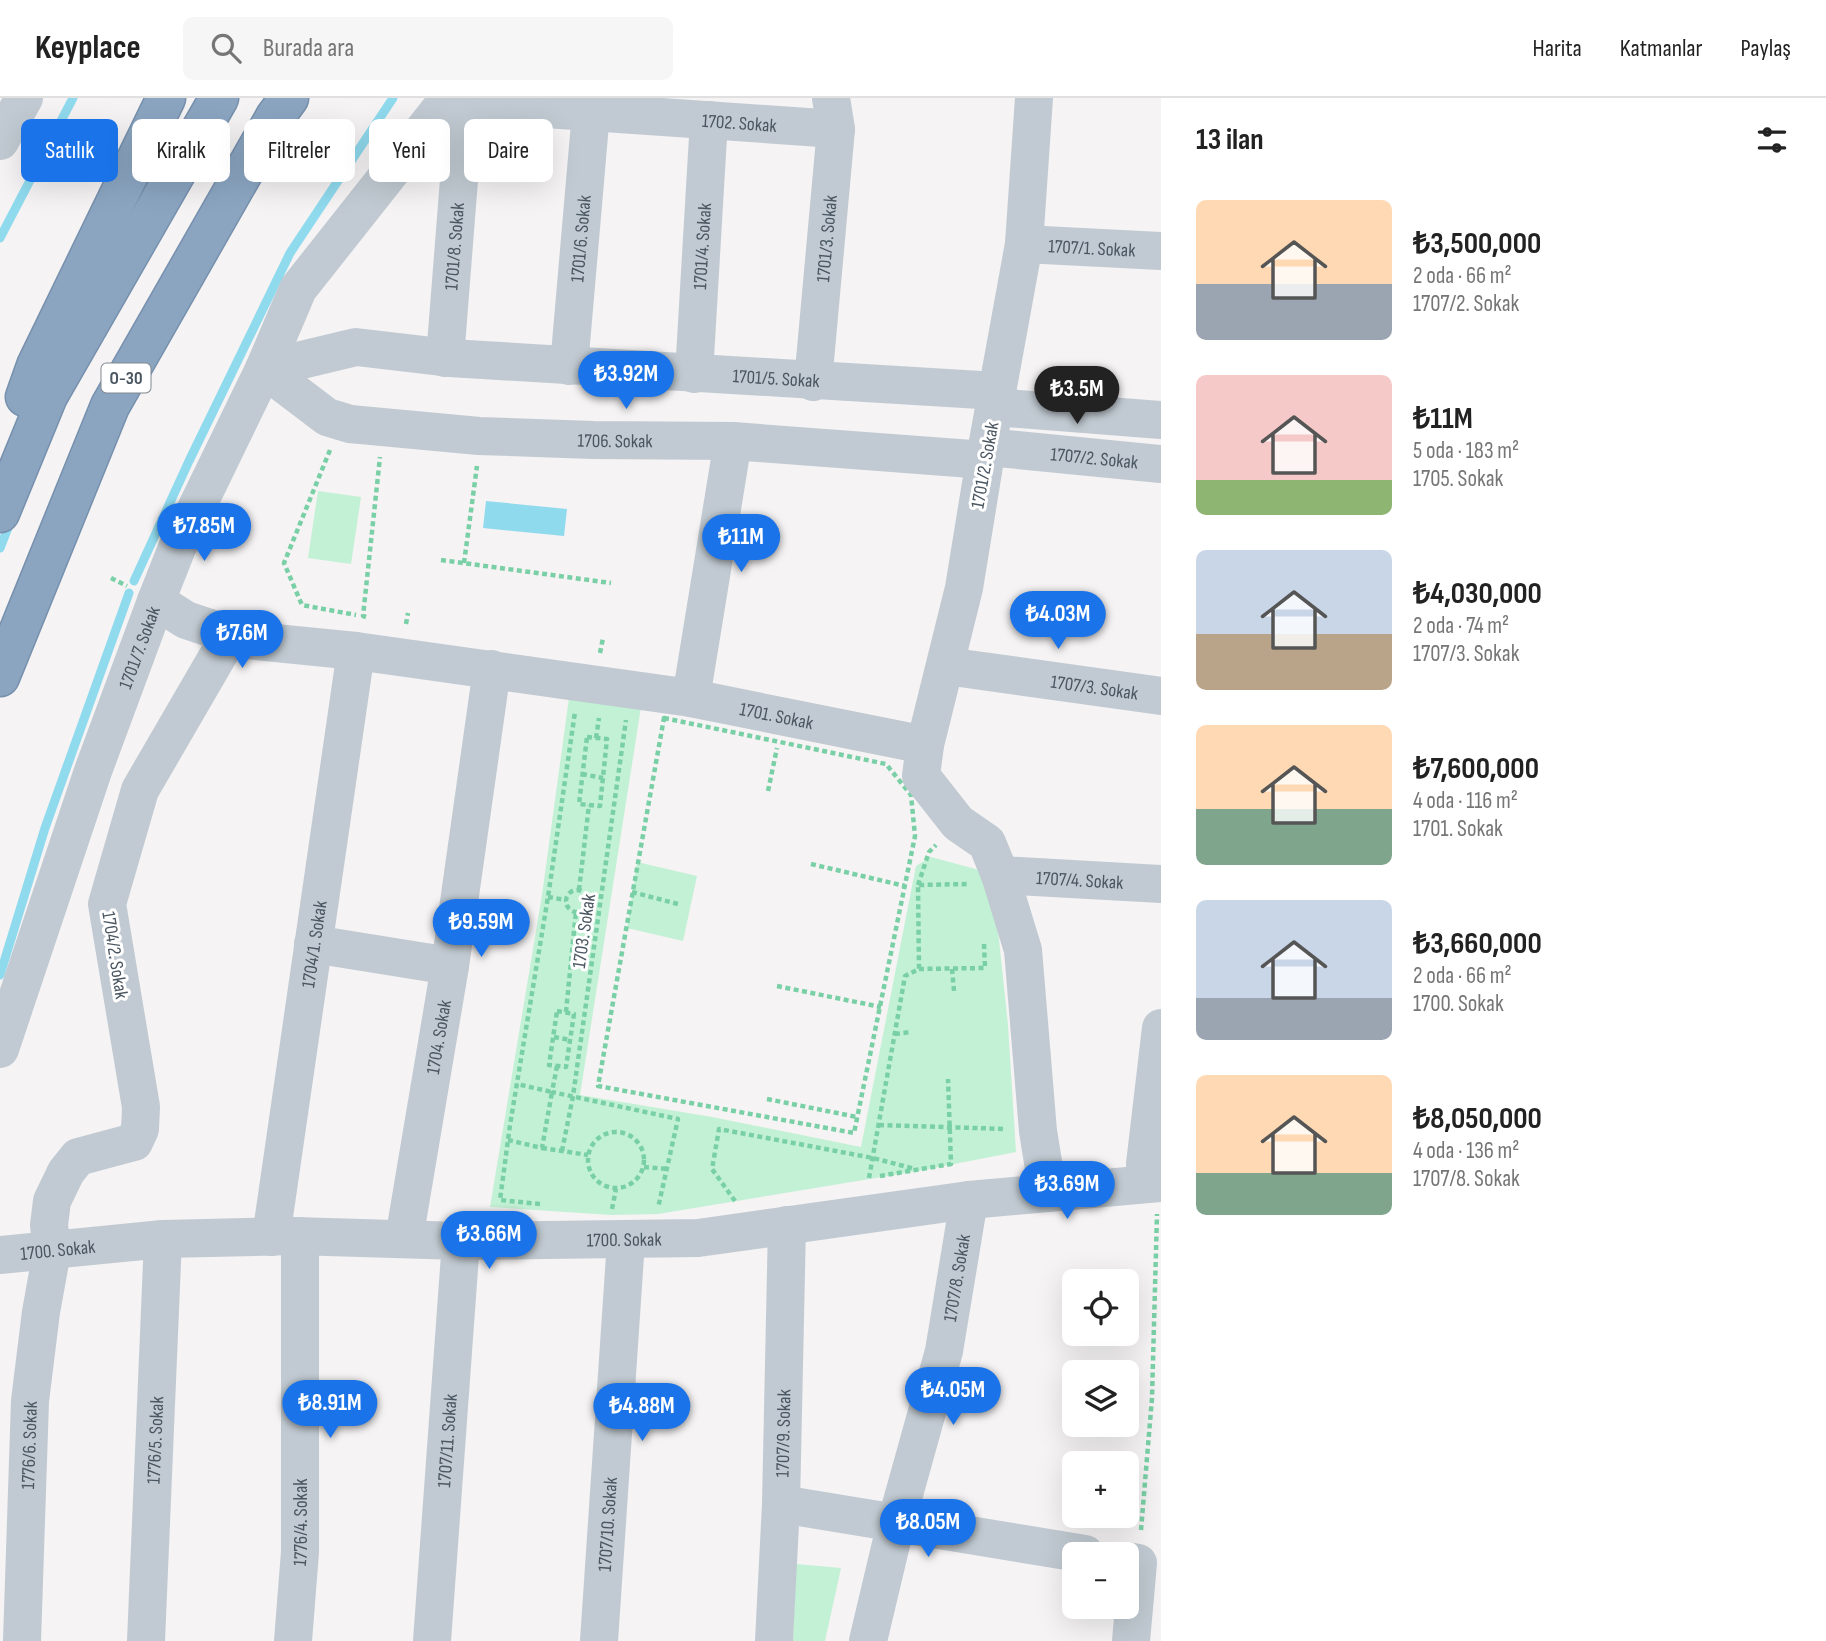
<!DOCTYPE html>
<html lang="tr">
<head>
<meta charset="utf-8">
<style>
	body { margin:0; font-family:"Sofia Sans Condensed",sans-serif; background:#f6f6f6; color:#222; height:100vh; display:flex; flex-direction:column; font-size:26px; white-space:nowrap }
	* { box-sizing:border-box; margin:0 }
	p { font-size:23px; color:#767676 }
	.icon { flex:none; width:38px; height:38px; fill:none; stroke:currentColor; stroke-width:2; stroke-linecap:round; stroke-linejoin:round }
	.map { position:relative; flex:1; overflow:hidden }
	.panel { display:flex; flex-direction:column; background:#fff; width:665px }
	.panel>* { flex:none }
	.hud { position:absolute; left:21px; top:21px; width:665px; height:63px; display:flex; gap:14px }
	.buttons { position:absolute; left:1062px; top:1171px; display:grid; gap:14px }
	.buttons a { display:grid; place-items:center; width:77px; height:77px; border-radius:10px; background:#fff; box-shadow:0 7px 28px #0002; font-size:35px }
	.price { position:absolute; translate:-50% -60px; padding:0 16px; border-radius:24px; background:#1a73e8; color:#fff; font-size:23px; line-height:46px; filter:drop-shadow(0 2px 4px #0008) }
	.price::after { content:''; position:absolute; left:50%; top:42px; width:21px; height:16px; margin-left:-10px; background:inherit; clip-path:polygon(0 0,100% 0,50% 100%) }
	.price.current { background:#222; color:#fff }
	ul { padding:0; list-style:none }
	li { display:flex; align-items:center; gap:21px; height:175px; padding:0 35px }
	li span { display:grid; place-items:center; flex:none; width:196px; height:140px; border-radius:10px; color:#555 }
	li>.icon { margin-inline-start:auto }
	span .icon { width:84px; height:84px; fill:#fffc; stroke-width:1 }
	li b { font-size:30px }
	h2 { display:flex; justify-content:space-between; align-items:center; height:84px; padding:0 35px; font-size:30px }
	.chip { padding:0 24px; border-radius:10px; background:#fff; box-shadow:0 7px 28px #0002; font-size:24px; line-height:63px }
	.chip.current { background:#1a73e8; color:#fff }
	header { display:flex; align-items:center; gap:42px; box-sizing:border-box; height:98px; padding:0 35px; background:#fff; border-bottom:2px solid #e0e0e0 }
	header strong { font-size:33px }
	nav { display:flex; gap:38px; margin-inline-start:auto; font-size:24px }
	.search { width:490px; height:63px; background:#f6f6f6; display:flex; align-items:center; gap:18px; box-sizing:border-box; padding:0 24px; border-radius:10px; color:#767676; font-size:26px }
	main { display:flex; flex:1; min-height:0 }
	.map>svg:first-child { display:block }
	.green { fill:#c3f1d5 }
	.water { fill:#90daee }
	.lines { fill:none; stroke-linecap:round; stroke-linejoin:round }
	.stream { stroke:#90daee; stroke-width:9 }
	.highway-casing { stroke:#7690ad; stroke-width:41 }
	.path { stroke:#7ad0a6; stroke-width:4.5; stroke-dasharray:5 3.5; stroke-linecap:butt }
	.minor { stroke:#c1cad2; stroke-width:38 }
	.highway { stroke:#8ba5c1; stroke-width:38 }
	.labels { text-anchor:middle; stroke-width:6; stroke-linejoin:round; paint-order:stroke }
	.shield { fill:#fff; stroke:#808990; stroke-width:2 }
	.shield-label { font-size:18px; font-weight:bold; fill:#4a5661 }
	.street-label { font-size:19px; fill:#4a5661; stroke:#fff }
</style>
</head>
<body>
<header>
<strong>Keyplace</strong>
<div class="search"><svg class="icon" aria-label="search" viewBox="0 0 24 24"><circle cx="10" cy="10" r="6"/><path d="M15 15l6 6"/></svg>Burada ara</div>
<nav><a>Harita</a><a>Katmanlar</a><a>Paylaş</a></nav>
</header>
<main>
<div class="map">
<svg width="1161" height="1543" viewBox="0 0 1161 1543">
	<rect width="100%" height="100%" fill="#f5f3f3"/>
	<g class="green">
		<polygon points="318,393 361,399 351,466 308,460"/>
		<polygon points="569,600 641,609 580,997 712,1019 861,1049 916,768 931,759 994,776 996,813 1008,927 1016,1054 918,1073 658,1116 611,1117 490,1109 542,797"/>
		<polygon points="637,764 697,778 683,843 627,830"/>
		<polygon points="796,1466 841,1470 825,1543 793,1543"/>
	</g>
	<polygon class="water" points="486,403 567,411 564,438 483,430"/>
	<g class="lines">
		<g class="stream">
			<polyline points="0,140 73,0"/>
			<polyline points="0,450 11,422"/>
			<polyline points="134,483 189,363 290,155 393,0"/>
			<polyline points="0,877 45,730 129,495"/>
		</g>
		<g class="highway-casing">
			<g id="highway">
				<polyline points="25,299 36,268 166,0"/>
				<polyline points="0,415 48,298 219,0"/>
				<polyline points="0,579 110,308 275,19 289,0"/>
			</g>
		</g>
		<g class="path">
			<polyline points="330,352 284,465 302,507 356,517"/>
			<polyline points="441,462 611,485"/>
			<polyline points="464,465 477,368"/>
			<polyline points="111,480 127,488"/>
			<polyline points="366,519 363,518 380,359"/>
			<polyline points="406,526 408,515"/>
			<polyline points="600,555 603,540"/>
			<polygon points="664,620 886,666 911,697 915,738 854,1035 598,988"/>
			<polygon points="587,639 607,641 600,708 579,706"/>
			<polyline points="596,640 599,620"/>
			<polyline points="582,676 603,680"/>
			<polyline points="768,693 777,650"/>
			<polyline points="811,766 905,788"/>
			<polyline points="918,787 929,754 936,747"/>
			<polyline points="579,792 589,707"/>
			<circle cx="577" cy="803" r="11"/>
			<polyline points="632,794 678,806"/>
			<polyline points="548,799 566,802"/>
			<polyline points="919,871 985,870 984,846"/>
			<polyline points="952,871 954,893"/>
			<polyline points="777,888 881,909"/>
			<polygon points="557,913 574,916 566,969 549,967"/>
			<polyline points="566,914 576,813"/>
			<polyline points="895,936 911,934"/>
			<polyline points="554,939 570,942"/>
			<polyline points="557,968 552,994 678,1021 658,1110"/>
			<polyline points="767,1001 857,1019"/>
			<polyline points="879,1027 1006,1031"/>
			<circle cx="616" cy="1062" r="28"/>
			<polyline points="508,1042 542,1050 552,994 517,986"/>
			<polyline points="542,1050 588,1057"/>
			<polyline points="562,1053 573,998 626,622"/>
			<polyline points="644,1069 668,1071"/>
			<polyline points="880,1078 951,1066 948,981"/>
			<polyline points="869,1080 905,878 919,871 918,787 968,786"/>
			<polyline points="735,1103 712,1071 719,1031 873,1060 915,1071"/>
			<polyline points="540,1106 500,1102 510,1027 548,799 575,614"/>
			<polyline points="612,1111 616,1091"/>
			<polyline points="1141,1432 1152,1300 1157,1116"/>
		</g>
		<g class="minor">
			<polyline points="1034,0 1024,146 987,349 964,490 925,647 921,678 958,725 987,745 1000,777 1023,852 1038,1033 1048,1095"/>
			<path id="s1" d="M474 6 836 31"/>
			<polyline points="0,43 24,0"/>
			<path id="s2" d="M1024 146 1161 153"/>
			<path id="s3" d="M445 260 464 18 478 0"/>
			<path id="s4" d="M569 268 591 14"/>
			<path id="s5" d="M264 271 327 319 350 326 479 338 593 342 733 343 985 362"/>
			<path id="s6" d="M264 271 356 249 450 260 997 293"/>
			<path id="s7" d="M694 276 709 22"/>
			<path id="s8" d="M813 284 836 31 831 0"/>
			<polyline points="994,309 1161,322"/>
			<path id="s9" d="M987 349 1161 366"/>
			<path id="s10" d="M156 503 186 522 246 542 356 553 691 600 925 647"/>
			<path id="s11" d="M946 568 1161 598"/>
			<polyline points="691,600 733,343"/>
			<path id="s12" d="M1000 777 1161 786"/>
			<polyline points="313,846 450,868"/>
			<path id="s13" d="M0 951 93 673 156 503 177 450 264 271 298 191 449 0"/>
			<polyline points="1158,1085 1145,1066 1161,930"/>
			<path id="s14" d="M271 1139 356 553"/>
			<path id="s15" d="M404 1141 450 868 492 571"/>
			<path id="s16" d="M0 1157 163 1141 294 1138 461 1143 698 1140 969 1102 1161 1085"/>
			<polyline points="781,1406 1085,1456"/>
			<polyline points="1127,1463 1138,1465 1131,1543"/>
			<path id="s17" d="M22 1543 30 1303 41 1214 52 1153 49 1127 52 1103 66 1074 78 1059 134 1044 140 1031 141 1009 107 806 140 692 230 537"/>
			<path id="s18" d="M146 1543 163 1141"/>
			<path id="s19" d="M293 1543 300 1454V1138"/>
			<path id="s20" d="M432 1543 461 1143"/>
			<path id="s21" d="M599 1543 626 1143"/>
			<path id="s22" d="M774 1543 781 1406 787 1127"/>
			<path id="s23" d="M868 1543 896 1425 944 1253 969 1102"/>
		</g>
		<use href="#highway" class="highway"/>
	</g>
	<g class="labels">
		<rect class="shield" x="101.5" y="265.5" width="49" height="29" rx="5"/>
		<g class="shield-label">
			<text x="126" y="286">O-30</text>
		</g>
		<g class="street-label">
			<text dy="7" stroke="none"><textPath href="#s1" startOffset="266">1702. Sokak</textPath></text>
			<text dy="7" stroke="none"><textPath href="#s4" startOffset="128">1701/6. Sokak</textPath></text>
			<text dy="7" stroke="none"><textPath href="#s8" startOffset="144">1701/3. Sokak</textPath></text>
			<text dy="7" stroke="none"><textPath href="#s3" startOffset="112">1701/8. Sokak</textPath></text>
			<text dy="7" stroke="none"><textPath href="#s7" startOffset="128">1701/4. Sokak</textPath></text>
			<text dy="7" stroke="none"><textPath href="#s2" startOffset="68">1707/1. Sokak</textPath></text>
			<text dy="7" stroke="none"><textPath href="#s6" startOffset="516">1701/5. Sokak</textPath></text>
			<text dy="7" stroke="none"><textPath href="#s5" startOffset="369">1706. Sokak</textPath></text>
			<text dy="7" stroke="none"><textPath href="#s9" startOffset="108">1707/2. Sokak</textPath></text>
			<text transform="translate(984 367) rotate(-80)" y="7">1701/2. Sokak</text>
			<text dy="7" stroke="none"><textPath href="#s13" startOffset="425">1701/7. Sokak</textPath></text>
			<text dy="7" stroke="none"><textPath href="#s11" startOffset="150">1707/3. Sokak</textPath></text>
			<text dy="7" stroke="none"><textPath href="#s10" startOffset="635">1701. Sokak</textPath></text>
			<text dy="7" stroke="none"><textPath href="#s12" startOffset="80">1707/4. Sokak</textPath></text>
			<text transform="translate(583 833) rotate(-82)" y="7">1703. Sokak</text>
			<text dy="7" stroke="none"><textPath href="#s14" startOffset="296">1704/1. Sokak</textPath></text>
			<text transform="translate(116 857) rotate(81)" y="7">1704/2. Sokak</text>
			<text dy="7" stroke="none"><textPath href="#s15" startOffset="205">1704. Sokak</textPath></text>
			<text dy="7" stroke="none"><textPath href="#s16" startOffset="625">1700. Sokak</textPath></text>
			<text dy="7" stroke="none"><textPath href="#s16" startOffset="58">1700. Sokak</textPath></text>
			<text dy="7" stroke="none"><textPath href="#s23" startOffset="374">1707/8. Sokak</textPath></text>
			<text dy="7" stroke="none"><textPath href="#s22" startOffset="208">1707/9. Sokak</textPath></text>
			<text dy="7" stroke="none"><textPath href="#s18" startOffset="201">1776/5. Sokak</textPath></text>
			<text dy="7" stroke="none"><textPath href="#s20" startOffset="201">1707/11. Sokak</textPath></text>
			<text dy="7" stroke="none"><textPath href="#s17" startOffset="196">1776/6. Sokak</textPath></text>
			<text dy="7" stroke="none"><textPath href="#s19" startOffset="119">1776/4. Sokak</textPath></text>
			<text dy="7" stroke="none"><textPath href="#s21" startOffset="117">1707/10. Sokak</textPath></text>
		</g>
	</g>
</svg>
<div class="buttons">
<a><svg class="icon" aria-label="locate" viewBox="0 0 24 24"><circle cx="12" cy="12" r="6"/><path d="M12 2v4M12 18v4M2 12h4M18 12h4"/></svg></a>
<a><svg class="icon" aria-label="layers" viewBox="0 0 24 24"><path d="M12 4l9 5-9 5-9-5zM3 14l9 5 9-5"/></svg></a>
<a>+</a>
<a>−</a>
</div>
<b class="price" style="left:626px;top:313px">₺3.92M</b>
<b class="price current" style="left:1077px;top:328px">₺3.5M</b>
<b class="price" style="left:204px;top:465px">₺7.85M</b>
<b class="price" style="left:741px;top:476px">₺11M</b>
<b class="price" style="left:1058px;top:553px">₺4.03M</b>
<b class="price" style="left:242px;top:572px">₺7.6M</b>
<b class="price" style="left:481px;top:861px">₺9.59M</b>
<b class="price" style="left:1067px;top:1123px">₺3.69M</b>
<b class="price" style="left:489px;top:1173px">₺3.66M</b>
<b class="price" style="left:953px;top:1329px">₺4.05M</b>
<b class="price" style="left:330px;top:1342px">₺8.91M</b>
<b class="price" style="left:642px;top:1345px">₺4.88M</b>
<b class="price" style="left:928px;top:1461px">₺8.05M</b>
<div class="hud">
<a class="chip current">Satılık</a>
<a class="chip">Kiralık</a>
<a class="chip">Filtreler</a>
<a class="chip">Yeni</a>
<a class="chip">Daire</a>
</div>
</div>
<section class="panel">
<h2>13 ilan<svg class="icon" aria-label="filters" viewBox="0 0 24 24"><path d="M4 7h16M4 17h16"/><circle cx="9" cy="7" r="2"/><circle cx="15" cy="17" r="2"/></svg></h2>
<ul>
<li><span style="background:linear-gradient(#ffd9b3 60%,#9aa5b1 0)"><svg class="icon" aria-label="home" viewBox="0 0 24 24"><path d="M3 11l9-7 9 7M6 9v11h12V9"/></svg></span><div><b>₺3,500,000</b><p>2 oda · 66 m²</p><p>1707/2. Sokak</p></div></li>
<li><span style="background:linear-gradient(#f6c9c9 75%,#8fb573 0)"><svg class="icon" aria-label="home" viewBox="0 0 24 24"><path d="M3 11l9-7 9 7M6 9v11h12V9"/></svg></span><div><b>₺11M</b><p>5 oda · 183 m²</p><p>1705. Sokak</p></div></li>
<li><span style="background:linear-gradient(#c9d6e8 60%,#b9a48a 0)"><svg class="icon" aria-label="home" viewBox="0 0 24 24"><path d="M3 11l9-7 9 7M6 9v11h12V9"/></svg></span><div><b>₺4,030,000</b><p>2 oda · 74 m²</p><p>1707/3. Sokak</p></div></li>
<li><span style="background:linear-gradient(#ffd9b3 60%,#7fa58c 0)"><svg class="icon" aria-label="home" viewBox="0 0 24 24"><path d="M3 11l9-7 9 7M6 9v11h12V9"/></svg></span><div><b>₺7,600,000</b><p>4 oda · 116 m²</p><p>1701. Sokak</p></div></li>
<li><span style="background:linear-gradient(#c9d6e8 70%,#9aa5b1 0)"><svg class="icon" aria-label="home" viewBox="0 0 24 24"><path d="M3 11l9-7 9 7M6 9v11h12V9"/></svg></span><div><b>₺3,660,000</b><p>2 oda · 66 m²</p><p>1700. Sokak</p></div></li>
<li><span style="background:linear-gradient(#ffd9b3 70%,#7fa58c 0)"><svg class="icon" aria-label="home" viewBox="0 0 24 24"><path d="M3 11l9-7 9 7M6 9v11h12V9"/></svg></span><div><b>₺8,050,000</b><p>4 oda · 136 m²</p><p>1707/8. Sokak</p></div></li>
</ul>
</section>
</main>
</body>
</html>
